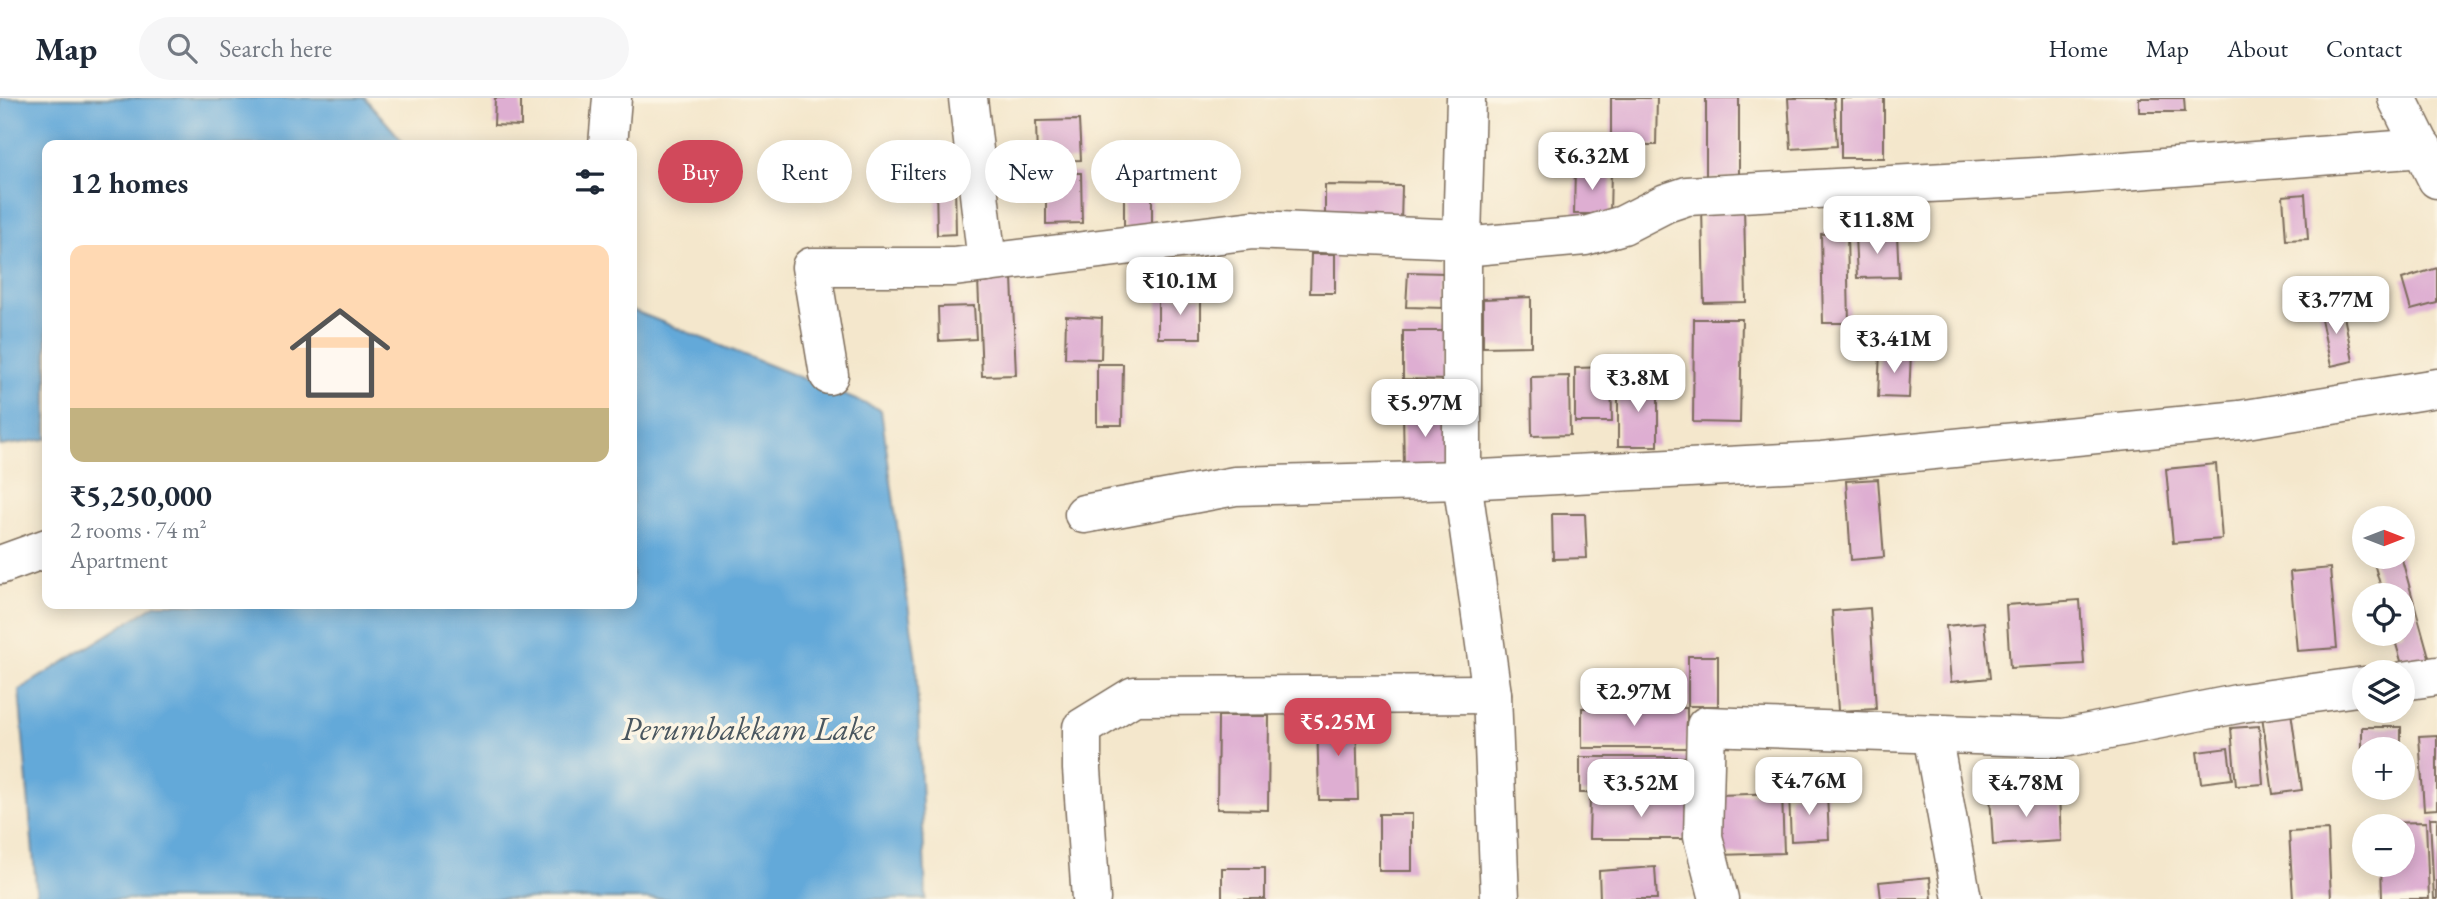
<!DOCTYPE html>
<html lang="en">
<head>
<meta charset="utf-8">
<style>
	body { margin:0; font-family:"EB Garamond",serif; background:#f6f6f7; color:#1f2937; height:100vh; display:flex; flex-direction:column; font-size:26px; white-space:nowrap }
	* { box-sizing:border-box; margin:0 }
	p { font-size:23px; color:#747a83 }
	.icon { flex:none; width:38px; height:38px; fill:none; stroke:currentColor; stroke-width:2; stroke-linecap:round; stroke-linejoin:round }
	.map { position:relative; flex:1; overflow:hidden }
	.sheet { position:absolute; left:42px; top:42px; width:595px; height:469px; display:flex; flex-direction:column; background:#fff; border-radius:14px; box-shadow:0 4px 18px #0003 }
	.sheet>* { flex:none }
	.top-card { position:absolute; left:658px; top:42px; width:665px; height:63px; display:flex; gap:14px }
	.needle { width:46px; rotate:90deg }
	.tools { position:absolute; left:2352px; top:408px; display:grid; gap:14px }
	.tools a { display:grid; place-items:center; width:63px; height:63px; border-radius:50%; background:#fff; box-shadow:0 4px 18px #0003; font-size:35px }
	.price { position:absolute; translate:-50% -60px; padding:0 16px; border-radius:14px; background:#fff; color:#222; font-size:23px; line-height:46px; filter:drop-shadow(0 2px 4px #0008) }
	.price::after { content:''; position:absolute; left:50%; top:42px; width:21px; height:16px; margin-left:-10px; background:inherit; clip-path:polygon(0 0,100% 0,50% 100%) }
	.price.on { background:#d1495b; color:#fff }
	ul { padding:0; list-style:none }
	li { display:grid; align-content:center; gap:14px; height:371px; padding:0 28px }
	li+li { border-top:2px solid #e0e1e3 }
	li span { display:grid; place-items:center; height:217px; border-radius:14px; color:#555 }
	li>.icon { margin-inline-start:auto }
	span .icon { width:126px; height:126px; fill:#fffc; stroke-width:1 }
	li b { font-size:30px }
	h2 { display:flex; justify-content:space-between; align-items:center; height:84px; padding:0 28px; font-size:30px }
	.chip { padding:0 24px; border-radius:32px; background:#fff; box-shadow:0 4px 18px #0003; font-size:24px; line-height:63px }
	.chip.on { background:#d1495b; color:#fff }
	header { display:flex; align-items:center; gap:42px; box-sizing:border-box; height:98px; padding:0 35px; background:#fff; border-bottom:2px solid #e0e1e3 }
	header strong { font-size:33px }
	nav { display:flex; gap:38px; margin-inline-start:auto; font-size:24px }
	.search { width:490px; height:63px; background:#f6f6f7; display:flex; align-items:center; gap:18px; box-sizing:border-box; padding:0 24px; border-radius:38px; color:#747a83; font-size:26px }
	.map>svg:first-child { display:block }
	.water { fill:#63a9d9; stroke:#4f6a7c; stroke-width:2 }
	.building { fill:#deaed2 }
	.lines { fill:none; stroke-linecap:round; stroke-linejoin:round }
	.street-casing { stroke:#7c6c5b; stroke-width:41 }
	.street { stroke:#fff; stroke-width:38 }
	.labels { text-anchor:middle; stroke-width:7; stroke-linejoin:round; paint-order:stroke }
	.water-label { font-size:33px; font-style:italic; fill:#49565f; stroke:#fcf5e5 }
</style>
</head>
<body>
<header>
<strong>Map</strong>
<div class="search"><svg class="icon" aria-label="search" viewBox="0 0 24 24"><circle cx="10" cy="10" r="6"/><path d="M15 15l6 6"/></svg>Search here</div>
<nav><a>Home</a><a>Map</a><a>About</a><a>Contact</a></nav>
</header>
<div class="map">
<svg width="2437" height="801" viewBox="0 0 2437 801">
	<rect width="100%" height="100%" fill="#fcf5e5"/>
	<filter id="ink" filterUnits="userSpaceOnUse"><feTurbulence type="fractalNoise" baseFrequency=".0143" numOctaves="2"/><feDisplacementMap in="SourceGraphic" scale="14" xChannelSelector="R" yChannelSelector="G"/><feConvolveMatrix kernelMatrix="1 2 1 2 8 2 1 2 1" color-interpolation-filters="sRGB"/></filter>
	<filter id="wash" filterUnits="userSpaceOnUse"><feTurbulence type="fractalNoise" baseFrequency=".00686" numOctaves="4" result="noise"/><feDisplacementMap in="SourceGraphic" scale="28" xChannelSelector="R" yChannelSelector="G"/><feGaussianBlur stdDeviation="1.57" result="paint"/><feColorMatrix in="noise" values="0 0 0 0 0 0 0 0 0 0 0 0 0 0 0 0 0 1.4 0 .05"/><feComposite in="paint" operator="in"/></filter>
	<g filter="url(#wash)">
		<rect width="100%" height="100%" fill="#f4e7cc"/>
		<g class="water">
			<polygon points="0,0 365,0 406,47 47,47 47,341 0,348"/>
			<polygon points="632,212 881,312 916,563 926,801 37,801 19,592 157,506 632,506"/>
		</g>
		<g id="blocks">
			<g class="building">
				<polygon points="495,0 521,0 521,28 494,27"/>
				<polygon points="1611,0 1657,0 1656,47 1611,47"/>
				<rect x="1706" y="0" width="33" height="80"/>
				<polygon points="1788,0 1834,0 1837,48 1791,51"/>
				<rect x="1841" y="0" width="43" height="60"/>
				<polygon points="2139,0 2184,0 2185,14 2139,14"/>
				<polygon points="1079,22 1081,62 1037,63 1036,23"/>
				<rect x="1124" y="54" width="28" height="76"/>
				<polygon points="1575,71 1611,72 1610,116 1574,116"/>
				<polygon points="1046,75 1081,75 1082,125 1046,126"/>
				<polygon points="936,85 955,85 956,136 937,137"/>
				<polygon points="1325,87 1402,88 1401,125 1325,125"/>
				<polygon points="2305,96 2308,141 2286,142 2283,98"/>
				<polygon points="1744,107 1746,204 1704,205 1702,108"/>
				<polygon points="1847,135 1849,225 1823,225 1821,136"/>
				<polygon points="1897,136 1899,179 1857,180 1855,138"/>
				<polygon points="1311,156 1335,156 1335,195 1310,195"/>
				<polygon points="2437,170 2437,205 2411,212 2402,181"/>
				<polygon points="1408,174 1445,175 1444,210 1406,209"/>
				<polygon points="1012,179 1016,277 982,278 978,181"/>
				<rect x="1158" y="199" width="43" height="41"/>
				<polygon points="1531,199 1531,248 1483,249 1483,201"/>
				<polygon points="974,208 976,241 939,243 938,209"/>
				<polygon points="2342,208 2353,263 2331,268 2319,212"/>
				<polygon points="1066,218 1102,220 1101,261 1065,260"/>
				<polygon points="1694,221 1742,221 1740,325 1693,324"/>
				<polygon points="1403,233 1450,233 1448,282 1403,281"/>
				<polygon points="1880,253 1911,255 1909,300 1878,299"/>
				<polygon points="1097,266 1123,266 1122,327 1097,327"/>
				<polygon points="1611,269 1612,324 1575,324 1575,270"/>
				<polygon points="1569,278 1570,337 1532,338 1531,279"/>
				<rect x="1618" y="283" width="40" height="65"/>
				<polygon points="1403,313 1447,313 1448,369 1404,370"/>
				<polygon points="2216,366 2222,441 2173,445 2166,371"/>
				<polygon points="1878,381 1884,459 1851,462 1846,383"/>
				<polygon points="1552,416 1585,416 1587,460 1553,461"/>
				<polygon points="2372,458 2401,458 2431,566 2404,573 2393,536 2403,536 2403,497 2383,497"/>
				<polygon points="2330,470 2337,550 2297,553 2290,474"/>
				<polygon points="2080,502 2084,566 2010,570 2006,507"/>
				<polygon points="1870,510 1876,611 1838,613 1832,513"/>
				<polygon points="1984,524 1990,580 1951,584 1946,528"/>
				<rect x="1688" y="558" width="30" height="50"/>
				<rect x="1582" y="610" width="105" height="40"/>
				<polygon points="2291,614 2302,692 2273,696 2262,618"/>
				<polygon points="1356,617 1358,702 1319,702 1317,618"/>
				<polygon points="1218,618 1269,618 1268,712 1217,711"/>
				<polygon points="2259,628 2263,686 2236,688 2231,630"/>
				<rect x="2362" y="629" width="39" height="22"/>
				<polygon points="2437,637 2437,711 2424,712 2419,638"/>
				<polygon points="2228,650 2232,681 2201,685 2197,654"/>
				<rect x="1580" y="659" width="109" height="36"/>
				<polygon points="1782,695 1784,755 1720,757 1718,697"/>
				<polygon points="1827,695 1829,741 1791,743 1789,697"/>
				<polygon points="2059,695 2061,743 1993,747 1990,698"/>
				<polygon points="1590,700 1692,700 1692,741 1589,741"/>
				<rect x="1379" y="716" width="33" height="57"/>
				<polygon points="2430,720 2437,720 2437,801 2434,801"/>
				<polygon points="2426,724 2429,801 2382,801 2381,766 2403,766 2403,728 2379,728 2379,725"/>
				<polygon points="2328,732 2331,801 2293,801 2289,734"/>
				<polygon points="1655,769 1657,801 1600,801 1599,773"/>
				<rect x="1222" y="770" width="43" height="31"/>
				<polygon points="1930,779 1932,801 1881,801 1879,784"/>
			</g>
		</g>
	</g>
	<g filter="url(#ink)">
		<use href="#blocks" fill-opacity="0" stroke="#7c6c5b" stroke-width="2"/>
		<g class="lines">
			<g class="street-casing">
				<g id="street">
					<polyline points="968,0 987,165"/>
					<polyline points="1466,0 1462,141 1462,382 1492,596 1500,801"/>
					<polyline points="2397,0 2437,81"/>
					<polyline points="608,47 612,0"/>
					<polyline points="1462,149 1585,138 1623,127 1666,105 1687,98 2058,78 2423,50"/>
					<polyline points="829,277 811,169 954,169 1253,132 1462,141"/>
					<polyline points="1084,416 1235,388 1462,382 1822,363 2240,322 2437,290"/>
					<polyline points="0,467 47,450"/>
					<polyline points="2403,583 2437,578"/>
					<polyline points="1932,636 1962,801"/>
					<polyline points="1091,801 1082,671 1082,630 1134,598 1492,596"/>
					<polyline points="1719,801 1703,739 1706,628 2064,640 2242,605 2364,588"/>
				</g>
			</g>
			<use href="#street" class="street"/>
		</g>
	</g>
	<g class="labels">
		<g class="water-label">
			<text x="748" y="642">Perumbakkam Lake</text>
		</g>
	</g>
</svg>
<div class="tools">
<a><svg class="needle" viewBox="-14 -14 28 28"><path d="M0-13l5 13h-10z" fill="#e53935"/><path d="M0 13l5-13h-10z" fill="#747a83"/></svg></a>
<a><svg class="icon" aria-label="locate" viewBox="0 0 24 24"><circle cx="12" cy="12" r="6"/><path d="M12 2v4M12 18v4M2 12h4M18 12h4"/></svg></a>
<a><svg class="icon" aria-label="layers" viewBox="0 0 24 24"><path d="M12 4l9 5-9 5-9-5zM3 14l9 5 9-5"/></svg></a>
<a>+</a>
<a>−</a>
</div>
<b class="price" style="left:1592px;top:94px">₹6.32M</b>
<b class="price" style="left:1877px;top:158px">₹11.8M</b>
<b class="price" style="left:1180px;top:219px">₹10.1M</b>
<b class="price" style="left:2336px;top:238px">₹3.77M</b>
<b class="price" style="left:1894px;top:277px">₹3.41M</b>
<b class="price" style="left:1638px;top:316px">₹3.8M</b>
<b class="price" style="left:1425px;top:341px">₹5.97M</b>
<b class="price" style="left:1634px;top:630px">₹2.97M</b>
<b class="price on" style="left:1338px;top:660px">₹5.25M</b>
<b class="price" style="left:1809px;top:719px">₹4.76M</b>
<b class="price" style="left:1641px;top:721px">₹3.52M</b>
<b class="price" style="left:2026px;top:721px">₹4.78M</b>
<div class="top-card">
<a class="chip on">Buy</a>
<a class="chip">Rent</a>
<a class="chip">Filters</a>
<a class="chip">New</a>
<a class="chip">Apartment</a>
</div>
<section class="sheet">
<h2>12 homes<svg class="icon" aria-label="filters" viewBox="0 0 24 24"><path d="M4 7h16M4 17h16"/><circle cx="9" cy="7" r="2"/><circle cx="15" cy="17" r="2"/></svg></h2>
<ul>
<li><span style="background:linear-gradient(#ffd9b3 75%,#c2b280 0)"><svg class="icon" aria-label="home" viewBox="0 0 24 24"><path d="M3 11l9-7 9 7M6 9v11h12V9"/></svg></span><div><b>₹5,250,000</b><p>2 rooms · 74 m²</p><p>Apartment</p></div></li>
</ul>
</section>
</div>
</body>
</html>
